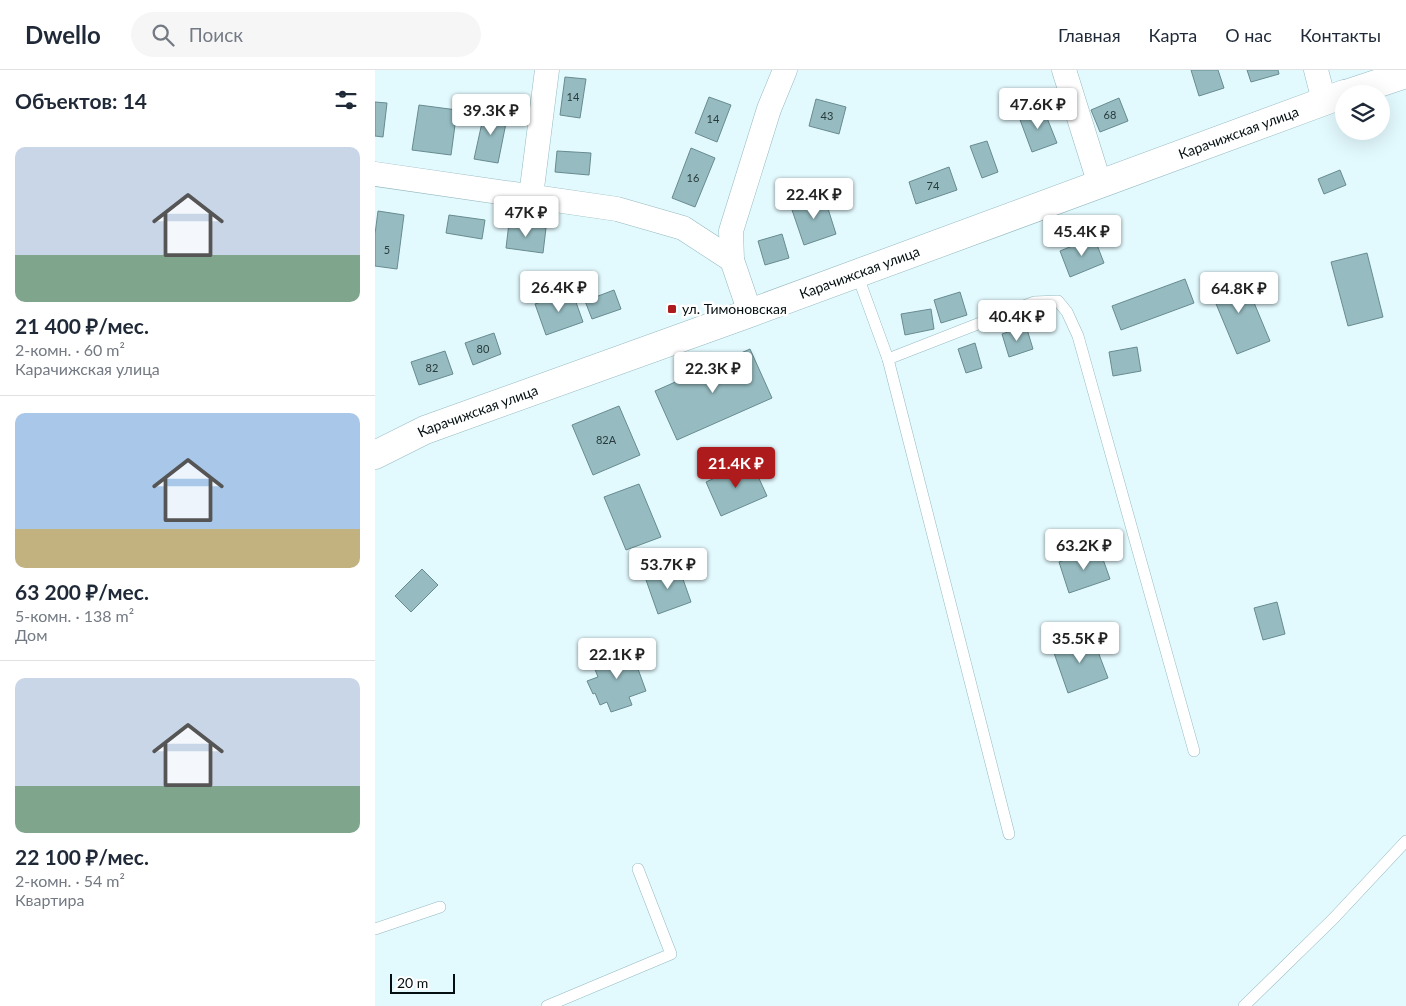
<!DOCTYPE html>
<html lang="ru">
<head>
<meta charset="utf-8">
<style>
	body { margin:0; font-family:Lato,sans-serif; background:#f6f6f7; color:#1f2937; height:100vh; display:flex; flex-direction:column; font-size:19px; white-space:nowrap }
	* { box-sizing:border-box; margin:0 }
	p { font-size:16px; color:#747a83 }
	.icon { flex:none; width:28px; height:28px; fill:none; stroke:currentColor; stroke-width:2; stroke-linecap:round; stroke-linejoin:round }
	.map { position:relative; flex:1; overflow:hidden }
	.panel { display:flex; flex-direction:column; background:#fff; width:375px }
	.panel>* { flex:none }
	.controls { position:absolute; left:960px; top:15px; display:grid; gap:10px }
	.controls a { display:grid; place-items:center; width:55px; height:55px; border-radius:50%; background:#fff; box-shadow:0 5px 20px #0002; font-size:25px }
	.scale { position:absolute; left:15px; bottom:12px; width:65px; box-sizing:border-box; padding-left:5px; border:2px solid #030e10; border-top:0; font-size:14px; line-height:18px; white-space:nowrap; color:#030e10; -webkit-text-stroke:4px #fff; paint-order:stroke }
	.price { position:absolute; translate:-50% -42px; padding:0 11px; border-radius:5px; background:#fff; color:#222; font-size:16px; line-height:32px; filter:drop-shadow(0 1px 2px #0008) }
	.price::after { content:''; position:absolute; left:50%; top:30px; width:15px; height:11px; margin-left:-8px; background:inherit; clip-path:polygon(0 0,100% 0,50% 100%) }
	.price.selected { background:#ad1b1c; color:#fff }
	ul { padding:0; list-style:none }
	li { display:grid; align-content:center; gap:10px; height:265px; padding:0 15px }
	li+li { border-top:1px solid #e0e1e3 }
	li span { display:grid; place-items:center; height:155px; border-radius:10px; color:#555 }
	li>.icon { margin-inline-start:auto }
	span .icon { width:90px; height:90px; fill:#fffc; stroke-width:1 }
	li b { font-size:21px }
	h2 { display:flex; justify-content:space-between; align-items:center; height:60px; padding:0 15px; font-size:21px }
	header { display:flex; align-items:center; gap:30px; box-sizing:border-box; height:70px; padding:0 25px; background:#fff; border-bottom:1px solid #e0e1e3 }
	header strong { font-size:24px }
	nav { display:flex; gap:28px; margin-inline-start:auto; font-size:18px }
	.search { width:350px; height:45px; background:#f6f6f7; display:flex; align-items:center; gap:12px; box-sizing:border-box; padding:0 18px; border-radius:28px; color:#747a83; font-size:19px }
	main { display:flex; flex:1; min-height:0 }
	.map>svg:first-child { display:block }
	.building { fill:#96bcc1; stroke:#678b90 }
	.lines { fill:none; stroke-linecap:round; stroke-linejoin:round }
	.service-casing { stroke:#95bac0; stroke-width:12 }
	.minor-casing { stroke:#95bac0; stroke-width:25 }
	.secondary-casing { stroke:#95bac0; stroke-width:29 }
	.service { stroke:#fff; stroke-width:11 }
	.minor { stroke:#fff; stroke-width:24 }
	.secondary { stroke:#fff; stroke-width:28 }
	.poi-dot { fill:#ad1b1c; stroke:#fff; stroke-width:2 }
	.labels { text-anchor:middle; stroke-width:5; stroke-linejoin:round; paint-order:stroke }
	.number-label { font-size:11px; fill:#283a3c }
	.street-label { font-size:14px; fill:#030e10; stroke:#fff }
	.poi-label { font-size:14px; fill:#030e10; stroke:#fff; text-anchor:start }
</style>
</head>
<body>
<header>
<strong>Dwello</strong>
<div class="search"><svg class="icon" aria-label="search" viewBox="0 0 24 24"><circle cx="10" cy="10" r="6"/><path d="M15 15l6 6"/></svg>Поиск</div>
<nav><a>Главная</a><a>Карта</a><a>О нас</a><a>Контакты</a></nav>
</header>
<main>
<section class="panel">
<h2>Объектов: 14<svg class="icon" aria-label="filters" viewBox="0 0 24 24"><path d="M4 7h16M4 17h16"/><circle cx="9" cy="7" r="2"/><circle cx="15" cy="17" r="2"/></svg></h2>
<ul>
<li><span style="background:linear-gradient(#c9d6e8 70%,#7fa58c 0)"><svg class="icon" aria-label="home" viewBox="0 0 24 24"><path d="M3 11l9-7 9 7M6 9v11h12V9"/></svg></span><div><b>21 400 ₽/мес.</b><p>2-комн. · 60 m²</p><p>Карачижская улица</p></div></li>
<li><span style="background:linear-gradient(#a9c7e8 75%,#c2b280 0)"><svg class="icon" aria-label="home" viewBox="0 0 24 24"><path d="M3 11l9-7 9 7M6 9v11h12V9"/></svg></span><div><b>63 200 ₽/мес.</b><p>5-комн. · 138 m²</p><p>Дом</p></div></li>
<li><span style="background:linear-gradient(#c9d6e8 70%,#7fa58c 0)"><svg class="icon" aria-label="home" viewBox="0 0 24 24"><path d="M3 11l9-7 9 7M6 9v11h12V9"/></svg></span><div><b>22 100 ₽/мес.</b><p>2-комн. · 54 m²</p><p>Квартира</p></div></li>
</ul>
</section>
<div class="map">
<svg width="1031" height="936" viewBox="0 0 1031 936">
	<rect width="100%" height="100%" fill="#e2f9fd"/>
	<g class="building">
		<polygon points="816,0 843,0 849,18 824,26"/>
		<polygon points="872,0 903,0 904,4 876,12"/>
		<polygon points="190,7 211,9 205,48 185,45"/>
		<polygon points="334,27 356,35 342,72 320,63"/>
		<polygon points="744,28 753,51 725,62 716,40"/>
		<polygon points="441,29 471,37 464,64 434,56"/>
		<polygon points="0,32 12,33 8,67 0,66"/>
		<polygon points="44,35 82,40 76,85 37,80"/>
		<polygon points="668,38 682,73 657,82 644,47"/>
		<polygon points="110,39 133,43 123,93 99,89"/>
		<polygon points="612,71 623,102 607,108 595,76"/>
		<polygon points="316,78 340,88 320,137 297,128"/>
		<polygon points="182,81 216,83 214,105 180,102"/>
		<polygon points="574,97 582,120 541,134 534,112"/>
		<polygon points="965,100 971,115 949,124 943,109"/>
		<polygon points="449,126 461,164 429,175 416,137"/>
		<polygon points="3,141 29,145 22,199 0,196 0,164"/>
		<polygon points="74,145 110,150 107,169 71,163"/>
		<polygon points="134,153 171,158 168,183 131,178"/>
		<polygon points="407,164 414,188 390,195 383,171"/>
		<polygon points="719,167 729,193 695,207 685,181"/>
		<polygon points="992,183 1008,247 973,256 956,192"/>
		<polygon points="867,204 895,271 862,284 834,217"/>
		<polygon points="810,209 819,233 746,260 737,236"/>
		<polygon points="239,220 246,239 217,249 210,231"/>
		<polygon points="197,221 208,252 171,265 160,234"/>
		<polygon points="585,222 592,245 566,253 559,230"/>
		<polygon points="556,239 559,259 530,265 526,244"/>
		<polygon points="651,256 658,279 634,287 627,264"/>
		<polygon points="119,263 126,284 98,295 90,273"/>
		<polygon points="600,273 607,298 591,303 583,279"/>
		<polygon points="762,277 766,301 738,306 734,282"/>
		<polygon points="375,279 397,328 302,370 280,321"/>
		<polygon points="70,281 78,304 44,315 36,292"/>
		<polygon points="244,336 265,385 218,405 197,355"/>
		<polygon points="376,391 392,426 346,446 331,412"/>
		<polygon points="264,414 286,467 251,480 229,427"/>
		<polygon points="724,478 735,509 694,523 684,492"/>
		<polygon points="303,495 316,532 283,544 270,507"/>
		<polygon points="47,499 63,515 36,542 20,526"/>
		<polygon points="902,532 910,564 888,570 879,538"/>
		<polygon points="717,566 733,608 693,623 678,580"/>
		<polygon points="255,577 271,621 254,627 257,635 236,642 232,632 225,635 220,623 218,624 212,611 223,607 217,592"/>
	</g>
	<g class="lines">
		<g class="service-casing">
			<g id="service">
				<polyline points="482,204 513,289 634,764"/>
				<polyline points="513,289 659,232 683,231 692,242 703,266 819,681"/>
				<polyline points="0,859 65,837"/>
				<polyline points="172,936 296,884 263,799"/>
				<polyline points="869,936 959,848 1031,771"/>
			</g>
		</g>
		<g class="minor-casing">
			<g id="minor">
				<polyline points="689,0 725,115"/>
				<polyline points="941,0 949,31"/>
				<polyline points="0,104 242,139 308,158 357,190"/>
				<polyline points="156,126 172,0"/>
				<polyline points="375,243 357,190 356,161 394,39 410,0"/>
			</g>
		</g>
		<g class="secondary-casing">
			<g id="secondary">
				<polyline points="971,24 1031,4"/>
				<path id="s1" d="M0 385 50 360 375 243 969 24"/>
			</g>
		</g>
		<use href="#service" class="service"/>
		<use href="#minor" class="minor"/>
		<use href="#secondary" class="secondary"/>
	</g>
	<rect class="poi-dot" x="292" y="234" width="10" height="10" rx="2.5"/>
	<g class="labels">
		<g class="number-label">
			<text x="198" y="31">14</text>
			<text x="735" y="49">68</text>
			<text x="452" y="50">43</text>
			<text x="338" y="53">14</text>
			<text x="318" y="112">16</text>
			<text x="558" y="120">74</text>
			<text x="12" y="184">5</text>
			<text x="108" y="283">80</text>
			<text x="57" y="302">82</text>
			<text x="231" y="374">82А</text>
		</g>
		<g class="street-label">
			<text dy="5" stroke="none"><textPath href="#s1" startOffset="922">Карачижская улица</textPath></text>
			<text dy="5" stroke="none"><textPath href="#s1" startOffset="518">Карачижская улица</textPath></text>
			<text dy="5" stroke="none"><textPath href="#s1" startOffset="112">Карачижская улица</textPath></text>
		</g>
		<g class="poi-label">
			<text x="307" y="244">ул. Тимоновская</text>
		</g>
	</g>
</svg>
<div class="controls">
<a><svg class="icon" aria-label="layers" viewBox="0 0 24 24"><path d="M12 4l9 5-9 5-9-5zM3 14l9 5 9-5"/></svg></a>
</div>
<div class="scale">20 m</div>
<b class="price" style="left:663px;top:60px">47.6K ₽</b>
<b class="price" style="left:116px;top:66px">39.3K ₽</b>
<b class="price" style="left:439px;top:150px">22.4K ₽</b>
<b class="price" style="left:151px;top:168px">47K ₽</b>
<b class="price" style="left:707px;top:187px">45.4K ₽</b>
<b class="price" style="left:184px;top:243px">26.4K ₽</b>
<b class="price" style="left:864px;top:244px">64.8K ₽</b>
<b class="price" style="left:642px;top:272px">40.4K ₽</b>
<b class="price" style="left:338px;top:324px">22.3K ₽</b>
<b class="price selected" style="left:361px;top:419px">21.4K ₽</b>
<b class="price" style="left:709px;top:501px">63.2K ₽</b>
<b class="price" style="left:293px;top:520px">53.7K ₽</b>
<b class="price" style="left:705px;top:594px">35.5K ₽</b>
<b class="price" style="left:242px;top:610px">22.1K ₽</b>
</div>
</main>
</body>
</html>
